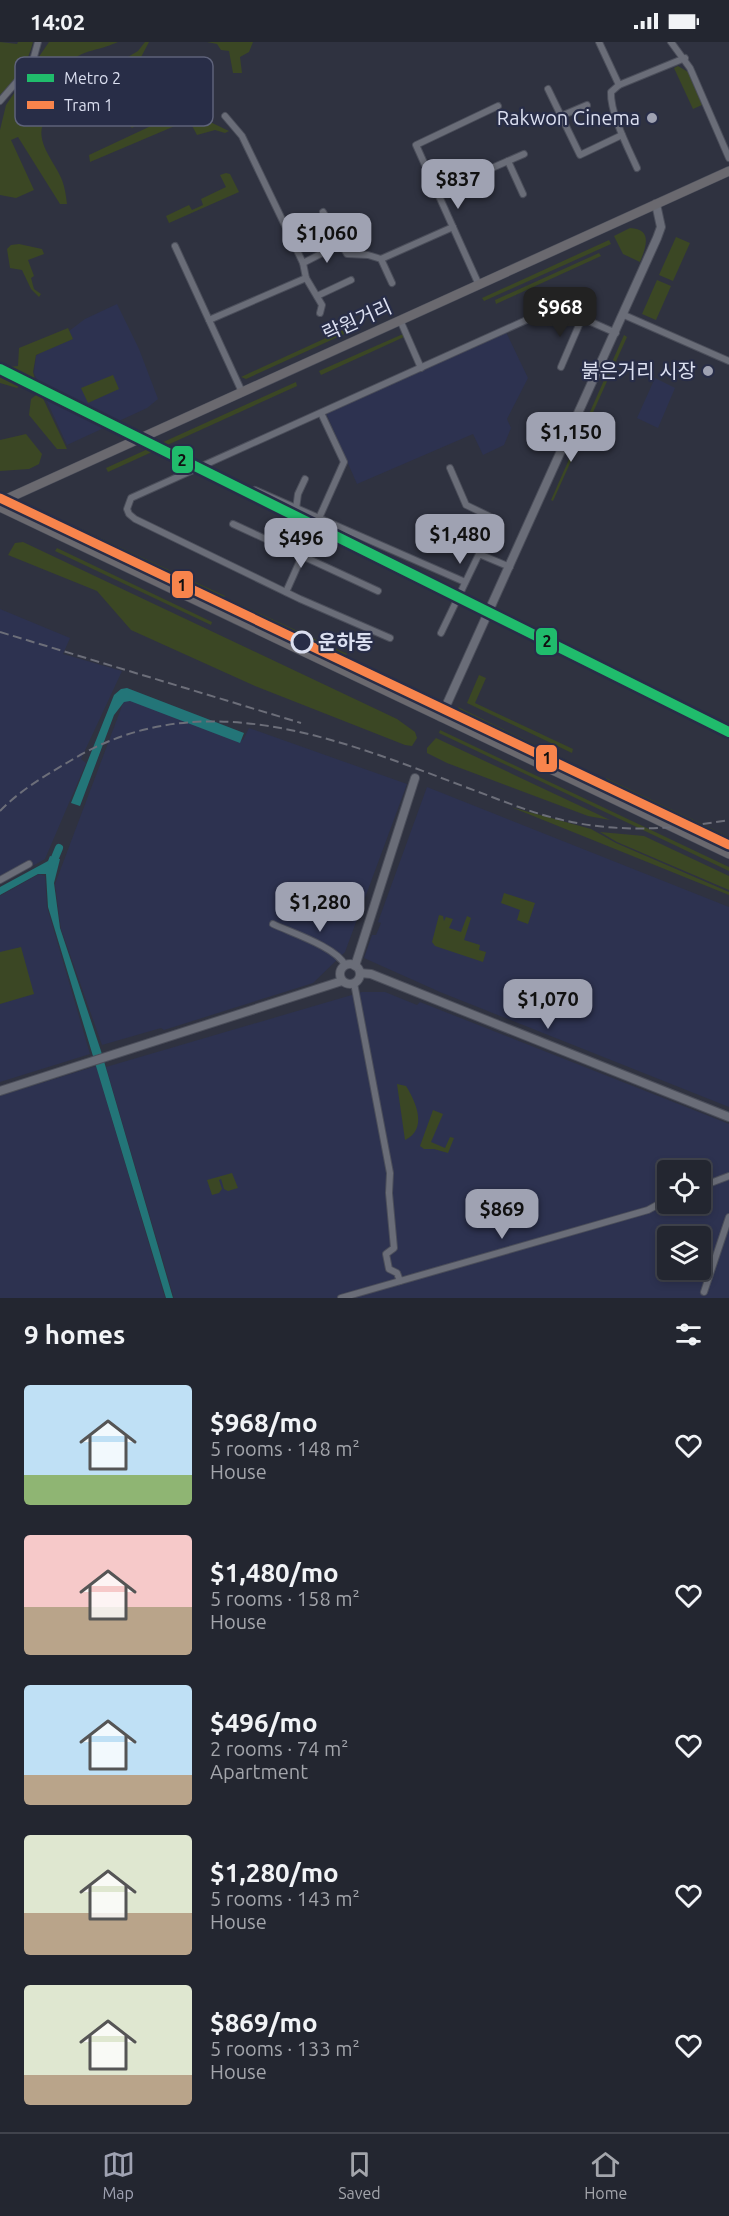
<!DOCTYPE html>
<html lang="en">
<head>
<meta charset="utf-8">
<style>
	body { margin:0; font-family:Ubuntu,"Noto Sans KR",sans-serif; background:#2b2e38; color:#f1f3f6; height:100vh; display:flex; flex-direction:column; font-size:22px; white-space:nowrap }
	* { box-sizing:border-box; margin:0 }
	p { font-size:20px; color:#a3a5ab }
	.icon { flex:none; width:33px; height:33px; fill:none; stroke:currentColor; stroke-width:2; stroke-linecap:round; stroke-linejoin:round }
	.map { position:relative; height:1256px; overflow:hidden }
	.side { display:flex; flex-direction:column; background:#232630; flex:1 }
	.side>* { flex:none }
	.controls { position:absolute; left:657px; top:1118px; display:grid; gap:12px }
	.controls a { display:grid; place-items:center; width:54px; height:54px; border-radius:6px; background:#232630; box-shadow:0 3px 9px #0003,0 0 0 2px #40434c; font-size:30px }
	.price { position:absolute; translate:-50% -51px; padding:0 14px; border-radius:12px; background:#9fa2b2; color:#111; font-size:20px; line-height:39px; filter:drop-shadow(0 2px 3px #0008) }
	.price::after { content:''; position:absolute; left:50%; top:36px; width:18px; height:14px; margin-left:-9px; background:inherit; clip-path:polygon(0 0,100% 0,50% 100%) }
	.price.active { background:#222; color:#fff }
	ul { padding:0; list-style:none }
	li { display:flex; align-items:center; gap:18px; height:150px; padding:0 24px }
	li span { display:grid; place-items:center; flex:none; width:168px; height:120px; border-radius:6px; color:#555 }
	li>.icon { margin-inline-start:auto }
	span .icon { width:72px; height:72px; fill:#fffc; stroke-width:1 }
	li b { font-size:26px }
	h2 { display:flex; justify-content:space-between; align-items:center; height:72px; padding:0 24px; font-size:26px }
	.status { display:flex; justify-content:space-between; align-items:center; height:42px; padding:0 30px; background:#232630; direction:ltr }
	.status svg { height:16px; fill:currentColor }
	.menu { display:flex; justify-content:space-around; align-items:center; height:84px; border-top:2px solid #40434c; background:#232630; font-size:16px; color:#a3a5ab }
	.menu a { display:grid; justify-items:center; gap:3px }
	.menu .active { color:#9fa2b2 }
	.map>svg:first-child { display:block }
	.built { fill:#2d3250; fill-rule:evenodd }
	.green { fill:#3b4724 }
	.water { fill:#237578 }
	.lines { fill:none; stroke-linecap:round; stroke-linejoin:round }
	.canal { stroke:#237578; stroke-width:8 }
	.street-casing { stroke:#4b4e5a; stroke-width:8 }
	.secondary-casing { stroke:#4b4e5a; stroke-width:10 }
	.primary-casing { stroke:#4b4e5a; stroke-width:10 }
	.street { stroke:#6a6d78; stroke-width:6 }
	.secondary { stroke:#6a6d78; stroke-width:8 }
	.primary { stroke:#6a696f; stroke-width:9 }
	.rail { stroke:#6c6e79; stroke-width:2; stroke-dasharray:9 4.5; stroke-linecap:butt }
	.tram-1-casing { stroke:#282d47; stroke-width:14 }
	.tram-1 { stroke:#f8844c; stroke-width:9 }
	.metro-1-casing { stroke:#282d47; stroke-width:15 }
	.metro-1 { stroke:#20bc6c; stroke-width:10 }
	.poi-dot { fill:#9fa2b2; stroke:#282d47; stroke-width:2 }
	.stop-dot { fill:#282d47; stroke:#dbdff0; stroke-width:3 }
	.labels { text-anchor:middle; stroke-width:4.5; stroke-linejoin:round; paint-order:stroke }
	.poi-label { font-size:20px; fill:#dbdff0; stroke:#282d47; text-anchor:end }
	.street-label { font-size:20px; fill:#dbdff0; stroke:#282d47 }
	.stop-label { font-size:20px; font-weight:bold; fill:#dbdff0; stroke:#282d47; text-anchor:start }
	.key { fill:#282d47; stroke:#5e627a; stroke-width:1.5 }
	.key-label { font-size:16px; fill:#dbdff0 }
	.line-badge { stroke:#282d47; stroke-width:2 }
	.pale-badge-label { font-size:16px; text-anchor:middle; font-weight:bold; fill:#111 }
</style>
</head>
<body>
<div class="status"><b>14:02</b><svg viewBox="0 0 49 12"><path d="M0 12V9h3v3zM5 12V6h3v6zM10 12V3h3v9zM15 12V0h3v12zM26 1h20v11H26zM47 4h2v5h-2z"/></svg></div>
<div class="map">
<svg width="729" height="1256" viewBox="0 0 729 1256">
	<rect width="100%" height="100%" fill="#2f3240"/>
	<g class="built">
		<polygon points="117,262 139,307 158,357 147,366 67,403 34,331 36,314 85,277"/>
		<polygon points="506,290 528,336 507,377 511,386 504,403 483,413 473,392 357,442 326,371"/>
		<polygon points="655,336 675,346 658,386 637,376"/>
		<polygon points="0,567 70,596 63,612 122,629 81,717 86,721 45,817 0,842"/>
		<polygon points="125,656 243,698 249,686 407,742 345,910 313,941 164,988 161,986 102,1003 61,887 55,842"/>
		<polygon points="427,745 729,865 729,1065 440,950 364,916 372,893 376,893 381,881 378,880"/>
		<polygon points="39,832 45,834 47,865 90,1012 0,1040 0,854"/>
		<path d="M362 950H385L417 963 420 960 729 1082V1256H174L106 1025ZM668 1128H700V1161H668ZM668 1194H700V1227H668Z"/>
		<polygon points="96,1024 165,1256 0,1256 0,1054"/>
	</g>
	<g class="green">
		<path d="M0 0 17 2 18 0H33C28 21 16 38 0 53Z"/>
		<path d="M49 0H118C87 14 63 5 70 48L56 57 51 68 100 42 113 47 127 65 134 57 143 58V79L132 86 119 73 111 58 96 65 84 62 44 80C34 99 55 120 62 138 65 146 66 154 67 162H60L18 95 11 98 34 148 16 156 0 153V88L6 63Z"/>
		<polygon points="145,0 149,0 140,17 127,24 142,35 142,38 125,51 112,36 111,25 138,9"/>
		<polygon points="207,0 253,0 249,10 240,15 242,31 233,31 229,9 221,8 217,2"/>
		<polygon points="678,24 688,30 702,63 693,67 674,26"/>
		<polygon points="185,68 229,89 225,91 215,88 197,93 189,78 90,120 89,113"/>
		<polygon points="226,131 230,132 239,150 169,181 166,174 189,163 192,168 203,163 201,157 226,145 220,133"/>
		<path d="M630 186C653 187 646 205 640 220L623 212 614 194Z"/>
		<polygon points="676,195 690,201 673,239 659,233"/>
		<polygon points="609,198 611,202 484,259 482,256"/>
		<polygon points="19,202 42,207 44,212 28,218 34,234 31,236 34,247 41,252 39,255 31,247 22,228 10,226 7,207 11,203"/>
		<polygon points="599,211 601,214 496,262 495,258"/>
		<polygon points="657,238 671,244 656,278 642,272"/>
		<polygon points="350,285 351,289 246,337 241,335"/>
		<polygon points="68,286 73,297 36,313 33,330 35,338 28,336 17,346 0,341 0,326 18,324 19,306"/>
		<polygon points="403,292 404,295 321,333 319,329"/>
		<polygon points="624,293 627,295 553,459 551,458"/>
		<polygon points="113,333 119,347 88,361 81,346"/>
		<polygon points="296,340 297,344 108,430 106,426"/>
		<polygon points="40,350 67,407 57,407 29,373 31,357"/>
		<polygon points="26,392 42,412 39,422 29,427 0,429 0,398"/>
		<polygon points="79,486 225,554 222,560 76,491"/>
		<polygon points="23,500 397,677 415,690 417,696 412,704 405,703 255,644 131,588 97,549 8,513 15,501"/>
		<polygon points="57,506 212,580 211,583 55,509"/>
		<polygon points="231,558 347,612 344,617 229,563"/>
		<polygon points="479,633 486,636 475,661 573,707 572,711 467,661"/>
		<polygon points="458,665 599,734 591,736 463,674"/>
		<polygon points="440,688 729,825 729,829 439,691"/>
		<polygon points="436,696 610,778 588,774 447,721 427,711 427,706"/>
		<polygon points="606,736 729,795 729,802 609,744"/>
		<polygon points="511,765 591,787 616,801 729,850 729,853"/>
		<polygon points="600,790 644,794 729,834 729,848 617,800"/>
		<polygon points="504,851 535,861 528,882 517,878 520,868 501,861"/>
		<polygon points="439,873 443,874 444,879 446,875 453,877 449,886 461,890 467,874 471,876 464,898 480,903 479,908 486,910 483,920 435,904 432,900"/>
		<polygon points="21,905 34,952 0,962 0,910"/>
		<path d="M397 1042 406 1044C416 1060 428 1087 405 1098Z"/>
		<polygon points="433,1068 443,1072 431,1100 445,1106 450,1095 454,1096 448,1111 434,1107 424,1107 420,1104"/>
		<polygon points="232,1131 238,1146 228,1149 224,1147 221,1137 219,1138 222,1147 219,1151 212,1153 207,1138"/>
	</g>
	<g class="water">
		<polygon points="127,646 244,691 240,701 130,659 124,660 114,673 80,764 71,761 114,653 121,647"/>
		<polygon points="50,814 60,817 54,841 60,886 101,1009 173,1256 166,1256 48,865 46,832 38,832 0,853 0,845 48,819"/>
	</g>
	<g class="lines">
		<polyline class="canal" points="52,823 59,806"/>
		<g class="street-casing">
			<g id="street">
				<polyline points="599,0 619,43 685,16"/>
				<polyline points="671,0 690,26 729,116"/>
				<path d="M619 43 611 50C610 71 628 106 637 126"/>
				<polyline points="548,47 580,113 622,93"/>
				<polyline points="0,59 32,22 38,0"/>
				<polyline points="225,74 242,94 303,221 306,236 322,263 320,271"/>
				<polyline points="561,74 587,63"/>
				<polyline points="508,119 523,152"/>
				<polyline points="437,150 524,112"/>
				<polyline points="323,170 347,212 368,213 381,217 392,241"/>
				<polyline points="175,204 242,350"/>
				<polyline points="381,217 453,185"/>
				<polyline points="303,221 340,202"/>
				<polyline points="479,243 416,103 498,64"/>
				<polyline points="317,254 351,238"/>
				<polyline points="624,273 729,319"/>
				<polyline points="209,278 306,236"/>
				<polyline points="400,278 421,326"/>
				<polyline points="561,325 582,276"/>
				<polyline points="450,426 466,463 495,477 479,512"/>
				<polyline points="255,448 465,540"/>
				<polyline points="296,467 298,452 305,437"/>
				<polyline points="233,482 378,549"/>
				<polyline points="286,550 344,420 321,371"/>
				<polyline points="441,591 479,512 510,525"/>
				<polyline points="390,596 300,557 135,477 129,472 127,467 131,456 562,262 572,263 582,276 616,291"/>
				<polyline points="0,838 29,822"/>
				<path d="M273 882C292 891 336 905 345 923"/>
				<polyline points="354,941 390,1131 389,1151 394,1206 386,1212 389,1227 397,1231 400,1239"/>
				<polyline points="700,1145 729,1134"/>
				<polyline points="704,1250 729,1175"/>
				<polyline points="341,1256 648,1168 668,1157"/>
			</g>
		</g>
		<g class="secondary-casing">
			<g id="secondary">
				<polyline points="441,675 657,196 661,185 656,162"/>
				<circle cx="350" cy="932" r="10"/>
				<polyline points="355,924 415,736"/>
				<polyline points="360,931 371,932 729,1075"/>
				<polyline points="0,1049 342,939"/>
			</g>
		</g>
		<g class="primary-casing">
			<g id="primary">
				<polyline points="0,460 729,129"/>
				<polyline points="0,465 729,812"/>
			</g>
		</g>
		<use href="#street" class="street"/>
		<use href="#secondary" class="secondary"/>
		<use href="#primary" class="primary"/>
		<g class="rail">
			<polyline points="0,590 301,681"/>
			<path d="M0 769C19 749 46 733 70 719 201 639 338 697 468 746 501 758 533 772 567 779 621 791 676 787 729 778"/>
		</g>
		<g class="tram-1-casing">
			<polyline id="tram-1" points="0,456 729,803"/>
		</g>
		<use href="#tram-1" class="tram-1"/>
		<g class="metro-1-casing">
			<polyline id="metro-1" points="0,327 729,690"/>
		</g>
		<use href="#metro-1" class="metro-1"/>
	</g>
	<g class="poi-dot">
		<circle cx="652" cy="76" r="6"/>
		<circle cx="708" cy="329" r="6"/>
	</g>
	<circle class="stop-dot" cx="302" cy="600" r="10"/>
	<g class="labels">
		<g class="poi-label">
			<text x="640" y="83">Rakwon Cinema</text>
			<text x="696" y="336">붉은거리 시장</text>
		</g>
		<g class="street-label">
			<text transform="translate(357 278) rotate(-24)" y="7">락원거리</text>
		</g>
		<g class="stop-label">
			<text x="318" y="607">운하동</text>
		</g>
	</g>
	<rect x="15" y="15" width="198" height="69" rx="9" class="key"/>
	<rect x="27" y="32" width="27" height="8" fill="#20bc6c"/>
	<rect x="27" y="59" width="27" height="8" fill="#f8844c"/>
	<g class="key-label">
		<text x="64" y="42">Metro 2</text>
		<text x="64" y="69">Tram 1</text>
	</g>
	<g class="line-badge">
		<rect x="171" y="403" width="23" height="29" rx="6" fill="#20bc6c"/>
		<rect x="171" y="528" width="23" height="29" rx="6" fill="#f8844c"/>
		<rect x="535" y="585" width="23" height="29" rx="6" fill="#20bc6c"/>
		<rect x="535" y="702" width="23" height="29" rx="6" fill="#f8844c"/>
	</g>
	<g class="pale-badge-label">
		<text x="182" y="424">2</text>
		<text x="182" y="549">1</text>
		<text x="547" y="605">2</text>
		<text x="547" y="722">1</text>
	</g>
</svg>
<div class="controls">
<a><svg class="icon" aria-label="locate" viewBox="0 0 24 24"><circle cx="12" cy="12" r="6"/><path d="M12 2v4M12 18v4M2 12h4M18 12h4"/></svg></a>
<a><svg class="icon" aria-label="layers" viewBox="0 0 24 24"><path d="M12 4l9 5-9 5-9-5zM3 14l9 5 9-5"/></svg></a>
</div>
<b class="price" style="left:458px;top:168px">$837</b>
<b class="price" style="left:327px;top:222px">$1,060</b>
<b class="price active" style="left:560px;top:296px">$968</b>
<b class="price" style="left:571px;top:421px">$1,150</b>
<b class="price" style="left:460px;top:523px">$1,480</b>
<b class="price" style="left:301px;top:527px">$496</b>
<b class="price" style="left:320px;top:891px">$1,280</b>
<b class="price" style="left:548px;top:988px">$1,070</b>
<b class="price" style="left:502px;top:1198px">$869</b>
</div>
<section class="side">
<h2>9 homes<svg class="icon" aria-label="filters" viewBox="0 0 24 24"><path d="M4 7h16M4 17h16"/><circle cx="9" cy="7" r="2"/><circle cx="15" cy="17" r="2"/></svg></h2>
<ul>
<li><span style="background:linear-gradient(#bfe0f5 75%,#8fb573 0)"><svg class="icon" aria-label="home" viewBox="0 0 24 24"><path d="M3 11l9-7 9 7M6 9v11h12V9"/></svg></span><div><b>$968/mo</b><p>5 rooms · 148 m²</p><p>House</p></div><svg class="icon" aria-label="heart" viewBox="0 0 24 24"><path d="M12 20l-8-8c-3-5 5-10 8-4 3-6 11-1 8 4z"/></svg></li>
<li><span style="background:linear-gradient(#f6c9c9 60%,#b9a48a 0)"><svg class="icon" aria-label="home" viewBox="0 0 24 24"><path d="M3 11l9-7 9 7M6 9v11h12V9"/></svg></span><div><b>$1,480/mo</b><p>5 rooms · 158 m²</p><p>House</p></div><svg class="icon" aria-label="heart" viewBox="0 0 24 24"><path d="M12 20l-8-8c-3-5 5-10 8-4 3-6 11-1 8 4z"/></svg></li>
<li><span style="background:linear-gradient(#bfe0f5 75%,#b9a48a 0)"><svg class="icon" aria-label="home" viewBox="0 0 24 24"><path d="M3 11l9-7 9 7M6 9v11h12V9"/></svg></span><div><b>$496/mo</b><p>2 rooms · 74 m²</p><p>Apartment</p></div><svg class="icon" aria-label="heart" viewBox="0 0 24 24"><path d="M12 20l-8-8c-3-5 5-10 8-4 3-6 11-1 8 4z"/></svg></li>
<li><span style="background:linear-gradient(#dfe7d0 65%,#b9a48a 0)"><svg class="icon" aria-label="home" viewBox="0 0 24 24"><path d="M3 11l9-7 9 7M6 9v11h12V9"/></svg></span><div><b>$1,280/mo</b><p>5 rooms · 143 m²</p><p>House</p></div><svg class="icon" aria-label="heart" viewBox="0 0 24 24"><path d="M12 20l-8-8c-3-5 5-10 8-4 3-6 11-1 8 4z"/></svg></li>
<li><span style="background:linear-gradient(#dfe7d0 75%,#b9a48a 0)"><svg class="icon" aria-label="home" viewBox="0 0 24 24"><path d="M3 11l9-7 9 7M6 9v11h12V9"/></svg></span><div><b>$869/mo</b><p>5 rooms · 133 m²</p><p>House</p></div><svg class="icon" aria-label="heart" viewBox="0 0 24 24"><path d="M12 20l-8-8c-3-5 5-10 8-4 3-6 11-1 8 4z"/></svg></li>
</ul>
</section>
<nav class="menu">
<a class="active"><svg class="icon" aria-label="map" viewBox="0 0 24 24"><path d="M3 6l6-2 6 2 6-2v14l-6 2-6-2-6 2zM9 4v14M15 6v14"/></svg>Map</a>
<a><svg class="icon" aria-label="saved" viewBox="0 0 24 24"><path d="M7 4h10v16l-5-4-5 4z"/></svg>Saved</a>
<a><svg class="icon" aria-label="home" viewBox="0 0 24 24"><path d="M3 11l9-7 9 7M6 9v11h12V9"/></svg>Home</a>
</nav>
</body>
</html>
